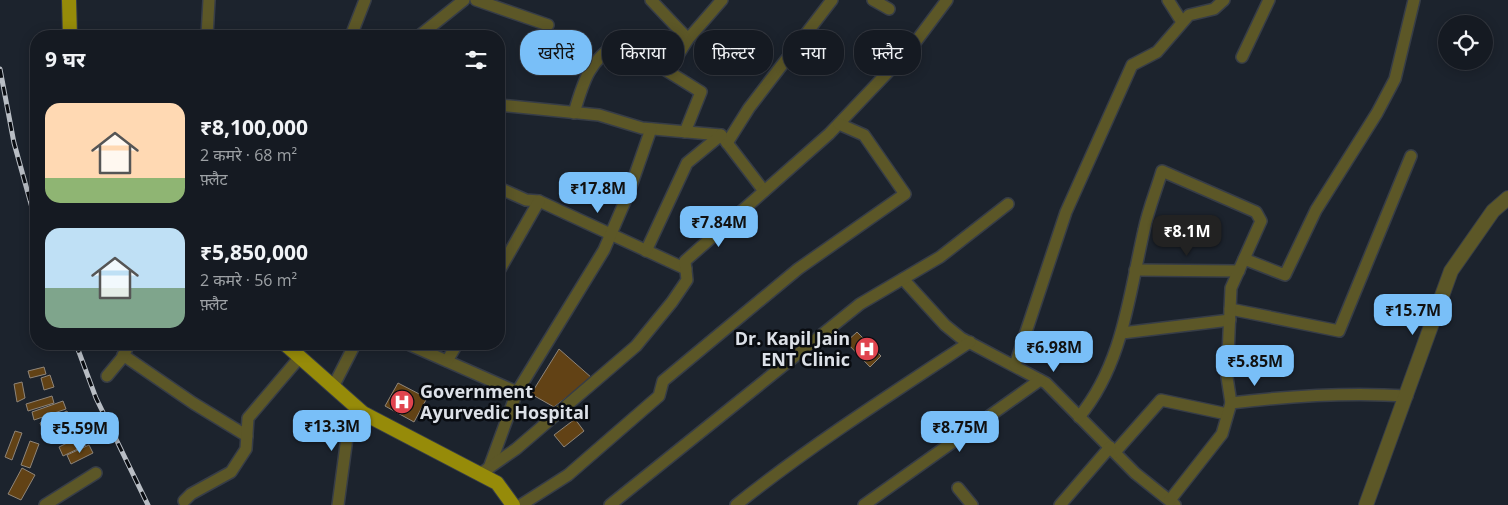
<!DOCTYPE html>
<html lang="hi">
<head>
<meta charset="utf-8">
<style>
	body { margin:0; font-family:"Open Sans","Noto Sans Devanagari",sans-serif; background:#22272f; color:#f1f3f6; height:100vh; display:flex; flex-direction:column; font-size:19px; white-space:nowrap }
	* { box-sizing:border-box; margin:0 }
	p { font-size:16px; color:#9da1a5 }
	.icon { flex:none; width:28px; height:28px; fill:none; stroke:currentColor; stroke-width:2; stroke-linecap:round; stroke-linejoin:round }
	.map { position:relative; flex:1; overflow:hidden }
	.sheet { position:absolute; left:30px; top:30px; width:475px; height:320px; display:flex; flex-direction:column; background:#151a22; border-radius:20px; box-shadow:0 2px 12px #0003,0 0 0 1px #343840 }
	.sheet>* { flex:none }
	.top-card { position:absolute; left:520px; top:30px; width:475px; height:45px; display:flex; gap:10px }
	.buttons { position:absolute; left:1438px; top:15px; display:grid; gap:10px }
	.buttons a { display:grid; place-items:center; width:55px; height:55px; border-radius:50%; background:#151a22; box-shadow:0 2px 12px #0003,0 0 0 1px #343840; font-size:25px }
	.price { position:absolute; translate:-50% -42px; padding:0 11px; border-radius:10px; background:#79bff8; color:#111; font-size:16px; line-height:32px; filter:drop-shadow(0 1px 2px #0008) }
	.price::after { content:''; position:absolute; left:50%; top:30px; width:15px; height:11px; margin-left:-8px; background:inherit; clip-path:polygon(0 0,100% 0,50% 100%) }
	.price.active { background:#222; color:#fff }
	ul { padding:0; list-style:none }
	li { display:flex; align-items:center; gap:15px; height:125px; padding:0 15px }
	li span { display:grid; place-items:center; flex:none; width:140px; height:100px; border-radius:15px; color:#555 }
	li>.icon { margin-inline-start:auto }
	span .icon { width:60px; height:60px; fill:#fffc; stroke-width:1 }
	li b { font-size:21px }
	h2 { display:flex; justify-content:space-between; align-items:center; height:60px; padding:0 15px; font-size:21px }
	.chip { padding:0 18px; border-radius:20px; background:#151a22; box-shadow:0 2px 12px #0003,0 0 0 1px #343840; font-size:18px; line-height:45px }
	.chip.active { background:#79bff8; color:#111 }
	.map>svg:first-child { display:block }
	.building { fill:#624215; stroke:#8f8579 }
	.lines { fill:none; stroke-linecap:round; stroke-linejoin:round }
	.minor-casing { stroke:#373d47; stroke-width:14 }
	.tertiary-casing { stroke:#373d47; stroke-width:16 }
	.primary-casing { stroke:#373d47; stroke-width:16 }
	.minor { stroke:#5c5727; stroke-width:11 }
	.tertiary { stroke:#5c5727; stroke-width:14 }
	.primary { stroke:#968b09; stroke-width:14 }
	.rail-casing { stroke:#b8bdc4; stroke-width:5 }
	.rail { stroke:#090c11; stroke-width:3; stroke-dasharray:9; stroke-linecap:butt }
	.labels { text-anchor:middle; stroke-width:5; stroke-linejoin:round; paint-order:stroke }
	.poi-label { font-size:18px; font-weight:bold; fill:#dce0e7; stroke:#090c11; text-anchor:end }
</style>
</head>
<body>
<div class="map">
<svg width="1508" height="505" viewBox="0 0 1508 505">
	<rect width="100%" height="100%" fill="#1c232d"/>
	<g class="building">
		<polygon points="1452,19 1470,24 1451,24"/>
		<polygon points="857,332 881,356 870,367 846,342"/>
		<polygon points="559,349 592,378 554,407 531,394"/>
		<polygon points="44,367 46,374 30,378 28,371"/>
		<polygon points="50,375 54,387 44,390 41,378"/>
		<polygon points="22,382 25,398 17,402 14,384"/>
		<polygon points="398,383 427,398 414,422 385,406"/>
		<polygon points="52,396 54,403 28,411 26,404"/>
		<polygon points="63,401 66,409 34,420 32,412"/>
		<polygon points="67,411 69,416 42,428 40,423"/>
		<polygon points="69,419 72,427 47,437 44,430"/>
		<polygon points="575,419 584,431 564,447 554,435"/>
		<polygon points="15,431 22,433 12,460 5,457"/>
		<polygon points="81,436 86,445 63,456 59,447"/>
		<polygon points="30,441 39,444 30,468 21,465"/>
		<polygon points="89,445 93,453 71,464 67,455"/>
		<polygon points="22,468 35,475 21,500 8,494"/>
	</g>
	<g class="lines">
		<g class="minor-casing">
			<g id="minor">
				<polyline points="476,0 548,25"/>
				<polyline points="651,0 688,39"/>
				<polyline points="873,0 889,9"/>
				<polyline points="1168,0 1182,22"/>
				<polyline points="207,36 209,0"/>
				<polyline points="351,36 365,0"/>
				<polyline points="419,36 464,0"/>
				<polyline points="1242,57 1269,0"/>
				<polyline points="668,71 688,39 722,0"/>
				<polyline points="499,105 599,115 642,128 721,135 764,191"/>
				<path d="M574 113C584 79 589 62 619 41L701 92 685 132"/>
				<polyline points="727,143 749,108 832,0"/>
				<polyline points="499,188 526,200 539,201 686,269"/>
				<polyline points="646,251 687,163 721,135"/>
				<polyline points="1244,259 1285,275 1316,210 1377,113 1395,79 1414,0"/>
				<polyline points="1135,270 1239,271"/>
				<polyline points="499,271 539,201"/>
				<polyline points="903,279 945,325 961,338 1046,383 1135,473 1175,505"/>
				<polyline points="1230,309 1339,331 1411,156"/>
				<polyline points="1122,333 1230,320"/>
				<polyline points="408,344 517,392"/>
				<polyline points="123,355 193,403 247,436"/>
				<polyline points="447,361 457,344"/>
				<polyline points="1015,365 1066,212 1132,65 1157,52 1189,15 1214,9 1224,0"/>
				<polyline points="107,376 122,358 129,344"/>
				<polyline points="333,387 355,344"/>
				<path d="M1079 417C1123 364 1129 295 1144 230 1148 210 1156 191 1162 171L1256 212 1261 221 1231 288 1227 377 1231 403"/>
				<polyline points="1115,452 1161,400 1227,414"/>
				<polyline points="489,468 517,392 604,250 629,192 651,129"/>
				<polyline points="480,474 516,449 636,346 672,302 687,280 685,261 829,134 911,48 947,0"/>
				<polyline points="958,488 972,505"/>
				<path d="M1170 500 1222 434 1231 403C1289 396 1348 392 1407 396"/>
				<polyline points="184,501 191,494 231,472 246,449 248,418 300,357"/>
				<polyline points="45,505 96,473"/>
				<polyline points="338,505 348,430 356,406"/>
				<polyline points="521,505 568,475 659,396 663,381 798,269 905,194 864,135 839,124"/>
				<polyline points="610,505 860,304 940,257 1008,204"/>
				<path d="M736 505C810 446 891 394 970 342"/>
				<polyline points="864,505 1040,380"/>
				<polyline points="1060,505 1110,447"/>
			</g>
		</g>
		<g class="tertiary-casing">
			<polyline id="tertiary" points="1366,505 1451,271 1493,211 1508,198"/>
		</g>
		<g class="primary-casing">
			<g id="primary">
				<polyline points="69,0 70,36"/>
				<polyline points="285,344 363,413 497,483 513,505"/>
			</g>
		</g>
		<use href="#minor" class="minor"/>
		<use href="#tertiary" class="tertiary"/>
		<use href="#primary" class="primary"/>
		<g class="rail-casing">
			<g id="rail">
				<polyline points="0,69 14,143 36,222"/>
				<polyline points="76,344 96,398 148,505"/>
			</g>
		</g>
		<use href="#rail" class="rail"/>
	</g>
	<defs>
		<g id="hospital-disc" transform="scale(1.25)"><circle r="9.5" fill="#e0444e" stroke="#090c11"/><path d="M-5-5h3v3.5h4V-5h3V5h-3V1.5h-4V5h-3Z" fill="#fff"/></g>
	</defs>
	<g fill-rule="evenodd">
		<use href="#hospital-disc" x="867" y="349"/>
		<use href="#hospital-disc" x="402" y="402"/>
	</g>
	<g class="labels">
		<g class="poi-label">
			<text x="850" y="345">Dr. Kapil Jain<tspan x="850" dy="21">ENT Clinic</tspan></text>
			<text x="420" y="398" text-anchor="start">Government<tspan x="420" dy="21">Ayurvedic Hospital</tspan></text>
		</g>
	</g>
</svg>
<div class="buttons">
<a><svg class="icon" aria-label="locate" viewBox="0 0 24 24"><circle cx="12" cy="12" r="6"/><path d="M12 2v4M12 18v4M2 12h4M18 12h4"/></svg></a>
</div>
<b class="price" style="left:598px;top:214px">₹17.8M</b>
<b class="price" style="left:719px;top:248px">₹7.84M</b>
<b class="price active" style="left:1187px;top:257px">₹8.1M</b>
<b class="price" style="left:1413px;top:336px">₹15.7M</b>
<b class="price" style="left:1054px;top:373px">₹6.98M</b>
<b class="price" style="left:1255px;top:387px">₹5.85M</b>
<b class="price" style="left:332px;top:452px">₹13.3M</b>
<b class="price" style="left:960px;top:453px">₹8.75M</b>
<b class="price" style="left:80px;top:454px">₹5.59M</b>
<div class="top-card">
<a class="chip active">खरीदें</a>
<a class="chip">किराया</a>
<a class="chip">फ़िल्टर</a>
<a class="chip">नया</a>
<a class="chip">फ़्लैट</a>
</div>
<section class="sheet">
<h2>9 घर<svg class="icon" aria-label="filters" viewBox="0 0 24 24"><path d="M4 7h16M4 17h16"/><circle cx="9" cy="7" r="2"/><circle cx="15" cy="17" r="2"/></svg></h2>
<ul>
<li><span style="background:linear-gradient(#ffd9b3 75%,#8fb573 0)"><svg class="icon" aria-label="home" viewBox="0 0 24 24"><path d="M3 11l9-7 9 7M6 9v11h12V9"/></svg></span><div><b>₹8,100,000</b><p>2 कमरे · 68 m²</p><p>फ़्लैट</p></div></li>
<li><span style="background:linear-gradient(#bfe0f5 60%,#7fa58c 0)"><svg class="icon" aria-label="home" viewBox="0 0 24 24"><path d="M3 11l9-7 9 7M6 9v11h12V9"/></svg></span><div><b>₹5,850,000</b><p>2 कमरे · 56 m²</p><p>फ़्लैट</p></div></li>
</ul>
</section>
</div>
</body>
</html>
